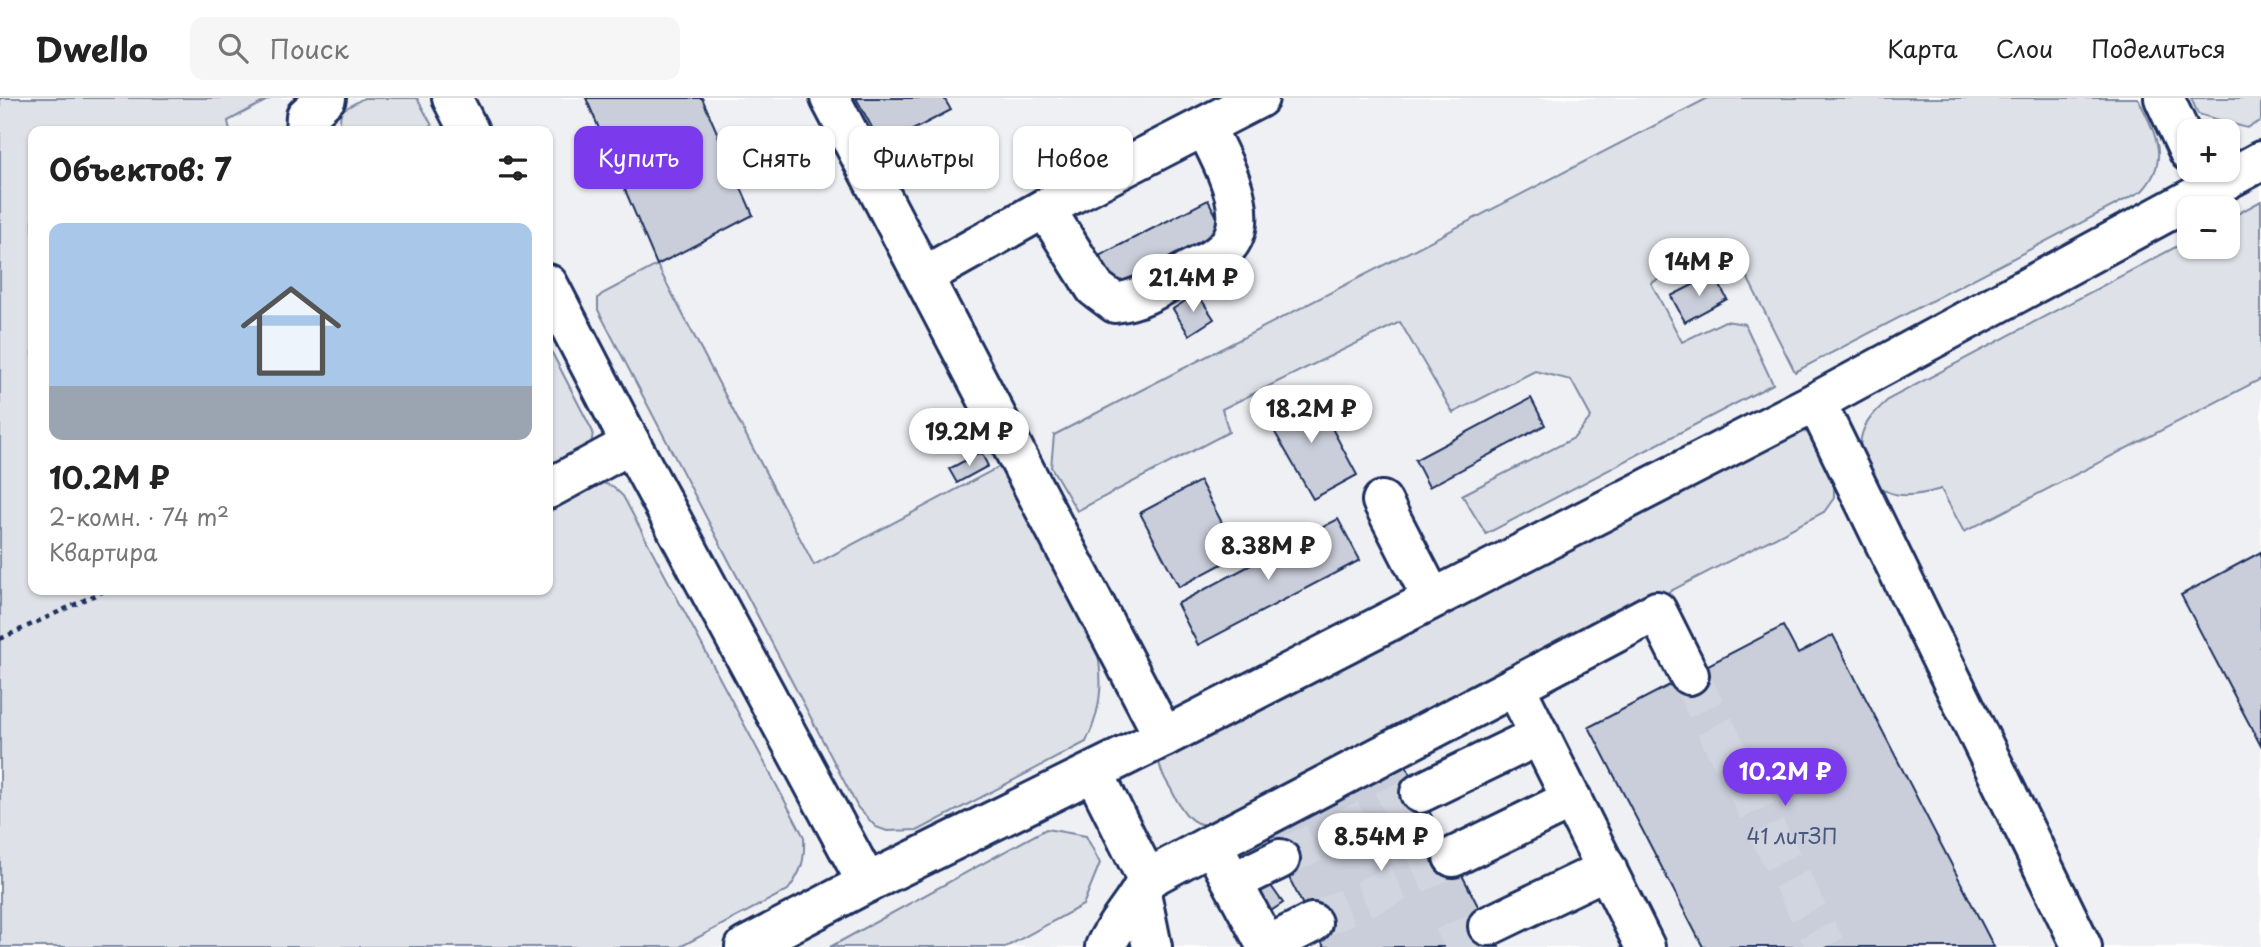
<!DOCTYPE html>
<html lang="ru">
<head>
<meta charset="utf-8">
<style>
	body { margin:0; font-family:"Playpen Sans",sans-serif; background:#f6f6f6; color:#222; height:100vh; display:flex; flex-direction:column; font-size:26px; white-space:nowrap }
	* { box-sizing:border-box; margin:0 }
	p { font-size:23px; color:#767676 }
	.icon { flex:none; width:38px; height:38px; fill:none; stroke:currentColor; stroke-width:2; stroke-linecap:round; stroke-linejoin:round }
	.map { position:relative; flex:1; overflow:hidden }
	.panel { position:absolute; left:28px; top:28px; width:525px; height:469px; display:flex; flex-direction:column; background:#fff; border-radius:14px; box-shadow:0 2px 5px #0004 }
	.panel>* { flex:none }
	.banner { position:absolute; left:574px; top:28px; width:665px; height:63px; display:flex; gap:14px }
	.tools { position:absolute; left:2177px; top:21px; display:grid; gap:14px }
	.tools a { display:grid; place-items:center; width:63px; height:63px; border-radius:14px; background:#fff; box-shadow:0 2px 5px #0004; font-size:35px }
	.price { position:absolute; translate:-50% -60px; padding:0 16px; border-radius:24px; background:#fff; color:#222; font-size:23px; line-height:46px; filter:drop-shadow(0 2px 4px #0008) }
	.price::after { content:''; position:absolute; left:50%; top:42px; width:21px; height:16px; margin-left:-10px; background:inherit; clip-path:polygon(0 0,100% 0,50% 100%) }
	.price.on { background:#7c3aed; color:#fff }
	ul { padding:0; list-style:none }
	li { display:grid; align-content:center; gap:14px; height:371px; padding:0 21px }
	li+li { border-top:2px solid #e0e0e0 }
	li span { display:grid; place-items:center; height:217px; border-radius:14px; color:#555 }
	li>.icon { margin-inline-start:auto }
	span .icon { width:126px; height:126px; fill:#fffc; stroke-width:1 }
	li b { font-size:30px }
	h2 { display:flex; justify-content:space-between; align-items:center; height:84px; padding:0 21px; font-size:30px }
	.pill { padding:0 24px; border-radius:14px; background:#fff; box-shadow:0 2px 5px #0004; font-size:24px; line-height:63px }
	.pill.on { background:#7c3aed; color:#fff }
	header { display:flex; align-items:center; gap:42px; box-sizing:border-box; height:98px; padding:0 35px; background:#fff; border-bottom:2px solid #e0e0e0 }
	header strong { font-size:33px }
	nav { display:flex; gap:38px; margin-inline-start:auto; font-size:24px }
	.search { width:490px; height:63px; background:#f6f6f6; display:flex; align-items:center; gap:18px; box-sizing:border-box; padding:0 24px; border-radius:14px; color:#767676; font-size:26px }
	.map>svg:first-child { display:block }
	.built { fill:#eff0f4; fill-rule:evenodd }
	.green { fill:#dee1e7; stroke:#7c88a2; stroke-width:2 }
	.building { fill:#caceda; stroke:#1b2f5e; stroke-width:2 }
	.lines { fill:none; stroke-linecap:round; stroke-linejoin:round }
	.minor-tunnel { stroke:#d1d5df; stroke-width:38; stroke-dasharray:38 19; stroke-linecap:butt }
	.minor-casing { stroke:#1b2f5e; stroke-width:44 }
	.path { stroke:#1b2f5e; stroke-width:4.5; stroke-dasharray:5 5; stroke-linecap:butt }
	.minor { stroke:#fff; stroke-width:38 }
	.labels { text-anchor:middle; stroke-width:5; stroke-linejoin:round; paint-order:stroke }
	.number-label { font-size:21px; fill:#47577d }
</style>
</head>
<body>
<header>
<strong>Dwello</strong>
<div class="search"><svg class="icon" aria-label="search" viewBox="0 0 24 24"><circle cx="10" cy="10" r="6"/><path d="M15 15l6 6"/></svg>Поиск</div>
<nav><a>Карта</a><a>Слои</a><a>Поделиться</a></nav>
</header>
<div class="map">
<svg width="2261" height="849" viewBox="0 0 2261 849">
	<rect width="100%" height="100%" fill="#fff"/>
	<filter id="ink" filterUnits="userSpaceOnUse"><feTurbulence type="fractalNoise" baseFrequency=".0143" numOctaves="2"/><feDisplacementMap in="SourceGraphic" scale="14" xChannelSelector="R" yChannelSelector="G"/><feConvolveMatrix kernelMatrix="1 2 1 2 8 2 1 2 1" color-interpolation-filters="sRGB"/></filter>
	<g filter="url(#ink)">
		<path class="built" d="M0 0H2261V849H0ZM33 33H548V492H33ZM2189 33H2228V72H2189ZM2189 110H2228V149H2189Z"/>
		<g class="green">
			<path d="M0 0H271L228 23 230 33H33V492H548V408L600 384 612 388 623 398 804 739C805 763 802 773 788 792L680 849H0Z"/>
			<polygon points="364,0 417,0 435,33 339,33 341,13"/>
			<path d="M1708 0H2138C2154 34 2172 61 2142 93L1795 274 1730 145 1651 185 1682 244 1725 223 1745 226 1773 286 1486 436 1462 397 1574 340 1591 319 1571 282 1535 273 1453 315 1400 224 1222 311 1229 334 1077 413 1051 369 1054 337Z"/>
			<polygon points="2191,0 2261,0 2261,23 2247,30 2198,16"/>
			<path d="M2261 103V281L1964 434 1941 391C1911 400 1879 404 1866 369 1862 357 1858 349 1862 336 1866 322 1878 311 1889 301L2189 142V149H2228V121Z"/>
			<path d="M657 167 814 467 1006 365 1095 538C1103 577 1104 607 1086 644L919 732 887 733 876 729 858 710 598 212V200L602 196Z"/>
			<polygon points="548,247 593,334 591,348 548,368"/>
			<path d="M1798 328 1812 338 1834 388V400L1824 414 1226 722C1196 736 1184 718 1172 693 1165 681 1158 671 1159 657Z"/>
			<polygon points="1046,731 1086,738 1100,765 1083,807 1006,849 830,849"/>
		</g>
		<g class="building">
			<polygon points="586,0 702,0 753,117 657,167"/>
			<polygon points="856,0 944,0 951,12 882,48"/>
			<polygon points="1208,102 1224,132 1113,189 1097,159"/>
			<polygon points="1714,176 1727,201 1685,224 1671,198"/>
			<polygon points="1197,195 1214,221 1189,237 1173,211"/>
			<polygon points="1312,293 1357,377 1313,401 1265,317"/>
			<polygon points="1531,300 1545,327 1429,389 1415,362"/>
			<polygon points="981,354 988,368 957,385 949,371"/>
			<polygon points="1200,383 1239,457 1179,489 1140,415"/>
			<polygon points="1338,421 1360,462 1198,547 1177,506"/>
			<polygon points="2261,454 2261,648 2181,497"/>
			<polygon points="1783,528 1798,556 1833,537 1994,849 1703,849 1589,629"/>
			<polygon points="1406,668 1499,849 1324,849 1268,738"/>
			<polygon points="1269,785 1283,805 1257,822 1244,801"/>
		</g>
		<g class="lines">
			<g class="minor-tunnel">
				<polyline points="1689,577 1826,849"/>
				<polyline points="1280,761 1420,695"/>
				<polyline points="1312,825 1453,759"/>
				<polyline points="1444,849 1488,828"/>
			</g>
			<g class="minor-casing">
				<g id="minor">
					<polyline points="452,0 469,33"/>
					<polyline points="830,0 1164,639"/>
					<polyline points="2164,0 2189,54"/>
					<polyline points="305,33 306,18 326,0"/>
					<path d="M1045 110 1095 190 1115 205C1141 202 1162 188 1185 175 1195 169 1208 164 1218 157 1261 125 1221 64 1205 28"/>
					<polyline points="924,178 1045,110 1259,0"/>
					<polyline points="548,186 631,346 867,785"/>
					<polyline points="1816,304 2082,849"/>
					<polyline points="548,391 631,346"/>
					<polyline points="1382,403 1432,500"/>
					<polyline points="1515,588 1657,513 1689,577"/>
					<polyline points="1094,675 1147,781 1212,746 1267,849"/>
					<polyline points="1420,695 1540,637"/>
					<polyline points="1212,746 1515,588 1645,849"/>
					<polyline points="1453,759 1572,701"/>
					<polyline points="1233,784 1280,761"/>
					<polyline points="1141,795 1152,849"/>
					<polyline points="1488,828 1607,771"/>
					<polyline points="1267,848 1312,825"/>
					<polyline points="745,849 867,785 1164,639 1816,304 2261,63"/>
					<path d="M1105 849C1116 824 1137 806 1147 781"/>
				</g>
			</g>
			<polyline class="path" points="0,541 106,492"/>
			<use href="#minor" class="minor"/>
		</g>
	</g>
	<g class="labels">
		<g class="number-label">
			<text x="1792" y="746">41 литЗП</text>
		</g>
	</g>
</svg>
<div class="tools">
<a>+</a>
<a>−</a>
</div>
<b class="price" style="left:1699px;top:200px">14M ₽</b>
<b class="price" style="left:1193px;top:216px">21.4M ₽</b>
<b class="price" style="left:1311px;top:347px">18.2M ₽</b>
<b class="price" style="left:969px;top:370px">19.2M ₽</b>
<b class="price" style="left:1268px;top:484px">8.38M ₽</b>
<b class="price on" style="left:1785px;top:710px">10.2M ₽</b>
<b class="price" style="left:1381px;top:775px">8.54M ₽</b>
<div class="banner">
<a class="pill on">Купить</a>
<a class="pill">Снять</a>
<a class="pill">Фильтры</a>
<a class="pill">Новое</a>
</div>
<section class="panel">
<h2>Объектов: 7<svg class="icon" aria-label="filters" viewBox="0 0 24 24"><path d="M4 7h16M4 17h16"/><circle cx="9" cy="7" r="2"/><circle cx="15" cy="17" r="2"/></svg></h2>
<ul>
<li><span style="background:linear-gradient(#a9c7e8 75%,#9aa5b1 0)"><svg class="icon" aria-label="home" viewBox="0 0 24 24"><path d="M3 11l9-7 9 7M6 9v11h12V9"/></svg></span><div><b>10.2M ₽</b><p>2-комн. · 74 m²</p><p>Квартира</p></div></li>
</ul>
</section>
</div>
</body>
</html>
